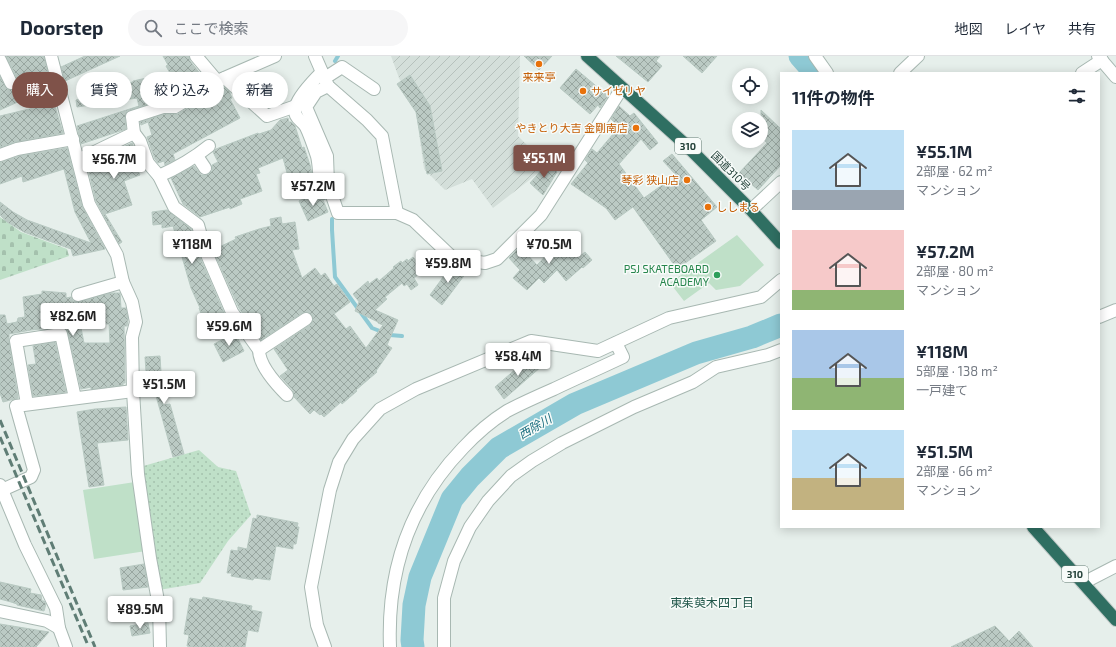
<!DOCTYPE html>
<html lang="ja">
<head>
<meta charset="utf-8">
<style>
	body { margin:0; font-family:"Exo 2","Noto Sans JP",sans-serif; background:#f6f6f7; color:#1f2937; height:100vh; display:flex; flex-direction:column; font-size:15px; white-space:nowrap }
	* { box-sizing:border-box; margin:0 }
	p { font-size:13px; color:#747a83 }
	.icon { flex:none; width:22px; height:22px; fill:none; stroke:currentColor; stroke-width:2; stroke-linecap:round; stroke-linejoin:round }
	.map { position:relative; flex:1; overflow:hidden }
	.drawer { position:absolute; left:780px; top:16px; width:320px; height:456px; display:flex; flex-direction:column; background:#fff; border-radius:0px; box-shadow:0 2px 10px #0003 }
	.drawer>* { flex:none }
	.banner { position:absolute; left:12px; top:16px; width:380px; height:36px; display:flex; gap:8px }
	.buttons { position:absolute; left:732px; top:12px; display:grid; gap:8px }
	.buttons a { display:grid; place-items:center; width:36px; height:36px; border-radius:50%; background:#fff; box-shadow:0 2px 10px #0003; font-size:20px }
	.price { position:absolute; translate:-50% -34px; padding:0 9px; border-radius:4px; background:#fff; color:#222; font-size:13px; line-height:26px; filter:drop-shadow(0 1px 2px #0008) }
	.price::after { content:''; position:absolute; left:50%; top:24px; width:12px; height:9px; margin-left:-6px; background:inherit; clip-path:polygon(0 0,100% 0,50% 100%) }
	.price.active { background:#7f5249; color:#fff }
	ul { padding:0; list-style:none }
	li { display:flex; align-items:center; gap:12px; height:100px; padding:0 12px }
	li span { display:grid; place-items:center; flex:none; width:112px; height:80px; border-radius:0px; color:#555 }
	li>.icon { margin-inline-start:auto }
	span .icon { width:48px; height:48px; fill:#fffc; stroke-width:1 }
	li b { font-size:17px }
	h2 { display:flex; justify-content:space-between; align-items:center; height:48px; padding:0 12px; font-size:17px }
	.tag { padding:0 14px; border-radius:18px; background:#fff; box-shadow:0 2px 10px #0003; font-size:14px; line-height:36px }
	.tag.active { background:#7f5249; color:#fff }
	header { display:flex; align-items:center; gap:24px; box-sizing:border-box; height:56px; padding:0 20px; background:#fff; border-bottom:1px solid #e0e1e3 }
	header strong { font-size:19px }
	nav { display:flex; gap:22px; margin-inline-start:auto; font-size:14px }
	.search { width:280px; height:36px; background:#f6f6f7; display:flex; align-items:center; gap:10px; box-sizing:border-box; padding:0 14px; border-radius:22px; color:#747a83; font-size:15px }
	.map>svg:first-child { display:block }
	.industrial { fill:url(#industrial-furrows) }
	.grass { fill:url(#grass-dots) }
	.cemetery { fill:url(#cemetery-stones) }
	.park { fill:#bfe0c8 }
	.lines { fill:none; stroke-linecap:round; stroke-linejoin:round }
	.stream { stroke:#8ec9d4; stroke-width:4 }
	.river { stroke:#8ec9d4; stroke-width:23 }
	.building { fill:url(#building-cross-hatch); stroke:#b8c9c2; fill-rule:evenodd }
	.minor-casing { stroke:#a8b8b2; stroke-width:14 }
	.highway-casing { stroke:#c2cac8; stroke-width:14 }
	.minor { stroke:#fff; stroke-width:12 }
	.highway { stroke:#2f6f62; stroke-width:12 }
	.rail { stroke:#5f7d75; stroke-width:3; stroke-dasharray:8 4; stroke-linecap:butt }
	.food-dot { fill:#e8710a; stroke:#f7fbf9; stroke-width:1.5 }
	.leisure-dot { fill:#2e9e5b; stroke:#f7fbf9; stroke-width:1.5 }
	.labels { text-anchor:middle; stroke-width:3; stroke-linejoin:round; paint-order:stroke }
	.shield { fill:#f7fbf9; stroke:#637a73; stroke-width:1 }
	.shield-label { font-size:10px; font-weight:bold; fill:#24423a }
	.food-label { font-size:11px; fill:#c56008; stroke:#f7fbf9; text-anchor:start }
	.street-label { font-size:11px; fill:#24423a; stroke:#f7fbf9 }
	.leisure-label { font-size:11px; fill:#27864d; stroke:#f7fbf9; text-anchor:end }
	.water-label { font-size:12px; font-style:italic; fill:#1c6f80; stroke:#f7fbf9 }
	.neighbourhood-label { font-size:12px; fill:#1f5548; stroke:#f7fbf9 }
</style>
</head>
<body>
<header>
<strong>Doorstep</strong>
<div class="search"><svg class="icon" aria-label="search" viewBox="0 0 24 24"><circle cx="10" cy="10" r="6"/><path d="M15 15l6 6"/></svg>ここで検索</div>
<nav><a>地図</a><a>レイヤ</a><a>共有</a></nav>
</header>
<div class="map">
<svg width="1116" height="591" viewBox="0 0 1116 591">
	<defs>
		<pattern id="industrial-furrows" width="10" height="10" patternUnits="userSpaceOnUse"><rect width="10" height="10" fill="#d4dfda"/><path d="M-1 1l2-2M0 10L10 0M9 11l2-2" fill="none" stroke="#b6c1bc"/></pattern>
		<pattern id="grass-dots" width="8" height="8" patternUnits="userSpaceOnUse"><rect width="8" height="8" fill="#bfe0c8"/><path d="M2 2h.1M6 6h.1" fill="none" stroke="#a4c1ad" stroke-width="1.8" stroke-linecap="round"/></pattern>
		<pattern id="cemetery-stones" width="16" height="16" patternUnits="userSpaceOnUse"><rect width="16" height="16" fill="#bfe0c8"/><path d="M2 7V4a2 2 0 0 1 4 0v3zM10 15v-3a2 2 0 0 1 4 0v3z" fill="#a4c1ad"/></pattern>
		<pattern id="building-cross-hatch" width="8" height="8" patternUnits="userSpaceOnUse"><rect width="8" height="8" fill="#bbcac4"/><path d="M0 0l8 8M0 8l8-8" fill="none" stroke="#98a6a0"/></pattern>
	</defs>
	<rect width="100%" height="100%" fill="#e6efeb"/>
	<polygon class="industrial" points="391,0 520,0 518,80 530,92 540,116 493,152 472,123 445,134 424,113 416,56 399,22"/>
	<polygon class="grass" points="199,394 218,411 236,415 251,459 228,485 200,527 159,534 140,411"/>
	<polygon class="cemetery" points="0,161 21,176 67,193 69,200 0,224"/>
	<g class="park">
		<polygon points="737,179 764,209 740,230 716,234 709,227 684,245 670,227"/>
		<polygon points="135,426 146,495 94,503 83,434"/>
	</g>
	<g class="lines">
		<g class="stream">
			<polyline points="335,5 338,0"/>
			<polyline points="332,163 332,174 335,221 372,272 390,279 402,280"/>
		</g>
		<g class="river">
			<polyline points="800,0 815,17"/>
			<polyline points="413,591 412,584 414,549 420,521 452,443 470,421 499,392 575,348 696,297 752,281 781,269"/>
		</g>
	</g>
	<g class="building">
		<polygon points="6,0 44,0 51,31 0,54 0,21 7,33 14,34 18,28 18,24"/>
		<polygon points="85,0 120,0 65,25 61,11"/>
		<polygon points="163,0 189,0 190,5 205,24 191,33 186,25 169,34 171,44 161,44 127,55 125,62 126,73 81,88 77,70 139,50 137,42 77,51 76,44 120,32 120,29 133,26 133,25 170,17 166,10 168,9"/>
		<polygon points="524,0 552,0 539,14"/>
		<polygon points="616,0 660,0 656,5 662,10 648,26"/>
		<polygon points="683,0 717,0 702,17"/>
		<polygon points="576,13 608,40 600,52 598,49 590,58 560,32"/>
		<polygon points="410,19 430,50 442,115 427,118 416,56 397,28"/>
		<polygon points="224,31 229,35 232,42 230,43 240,62 173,98 175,104 165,109 164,105 158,107 155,103 147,81 152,79 148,66 141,69 140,66 164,58 178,58"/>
		<polygon points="54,47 63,77 16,86 0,91 0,60"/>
		<polygon points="619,50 630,60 634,57 658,87 650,94 641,83 619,108 644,142 676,119 663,105 672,98 717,151 701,164 716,185 677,213 633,151 615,164 606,152 571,128 588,107 585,104 592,93 597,97 619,71 611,63"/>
		<polygon points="761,54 781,73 781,109 758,134 739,117 767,87 761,81"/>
		<polygon points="288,62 289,66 291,66 295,70 302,92 304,91 310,109 312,118 289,124 283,102 258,112 260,117 256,118 262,135 240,143 242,148 230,153 230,151 200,161 183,148 171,122 194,110 201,119 205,119 209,118 212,115 212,109 218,106 213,96 216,93 258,77 259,78 271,74 280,64"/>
		<polygon points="132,87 143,113 138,115 140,119 124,125 132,149 105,158 122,186 119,188 96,145 87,108"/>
		<polygon points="67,92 82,150 105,193 73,200 71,193 24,176 7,166 0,159 0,146 13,156 27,164 91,187 75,156 64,113 23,126 22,120 0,128 0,106 19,100"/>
		<polygon points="547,108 557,116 543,139 530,127"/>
		<polygon points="315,138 318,143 323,144 328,156 308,165 299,145"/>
		<polygon points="167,154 191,173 198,197 224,257 204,265 199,252 200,252 191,232 173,170 162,172 162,168 153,169 152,156"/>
		<polygon points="281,161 282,168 295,166 299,193 292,194 302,222 315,212 321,220 325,217 334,230 337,228 350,246 334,258 346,273 350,270 366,292 383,269 378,267 378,266 355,255 359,246 360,247 353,238 368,225 369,228 377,222 379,225 394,212 393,211 401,205 402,207 407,203 408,205 413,201 424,214 414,222 418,229 411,234 407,228 404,230 402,227 385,241 387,243 375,254 398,264 387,289 392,292 376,315 377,316 356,334 357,335 342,348 341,346 324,361 321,358 320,359 314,354 310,358 294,341 293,334 280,320 288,314 274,293 310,269 313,263 312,259 306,256 302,257 261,284 239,252 213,194 236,183 235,181 259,173 271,170 270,163"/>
		<polygon points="562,183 580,200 585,196 592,204 583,212 582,211 566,225 557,214 544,227 539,222 527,234 513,222 520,214 509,202 520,191 537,209"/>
		<polygon points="452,209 456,210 466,217 442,249 430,239"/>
		<path d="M42 235 66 237V242L71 241 73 245 77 246 111 237H120L121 252H126L128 263 127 270H124L125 327H123V329L93 333H91V331L81 333 67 273 60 271 31 274 9 278V286L18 342 3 346 0 337V259H5L7 268 17 266 18 262 25 261 23 241 42 238ZM80 267 109 268 110 287H84Z"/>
		<polygon points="237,276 242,283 237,281 244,295 223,306 214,288"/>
		<polygon points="55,286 66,336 33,340 28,309 36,308 33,290"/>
		<polygon points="532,299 542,310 504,343 495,331"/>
		<polygon points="160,300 163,349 170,348 184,398 173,401 150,318 148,318 148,315 146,315 145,301"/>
		<polygon points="126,351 128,384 97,387 104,429 89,431 77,356 95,353"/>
		<polygon points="257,459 298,467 297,471 299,471 296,488 293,488 293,493 276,490 270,524 254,522 253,524 231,520 232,517 227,517 231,494 238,495 238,491 247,493 253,462 257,463"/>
		<polygon points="144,508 148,531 123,534 120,512"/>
		<polygon points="0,526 31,533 30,537 41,539 42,545 44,545 46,548 44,555 17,549 17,548 11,546 0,543"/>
		<polygon points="203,541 252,550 251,554 262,556 258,576 248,574 245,591 192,591 187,590 189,579 184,578 190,542 202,544"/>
		<polygon points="148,567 150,577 132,580 130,570"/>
		<polygon points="0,568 49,576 36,591 0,591"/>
		<polygon points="995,570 1009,585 1019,575 1033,591 951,591"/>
	</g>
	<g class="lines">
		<g class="minor-casing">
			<g id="minor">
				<polyline points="51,0 89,148 117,199 123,226 132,246 136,266 132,281 133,335 138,418 150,502 159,550 160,591"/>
				<polyline points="196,0 218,26"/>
				<path d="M275 0 222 23 175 51H163L132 61 134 77 140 85 148 107 159 120 174 151 198 169 205 194 232 256 259 294C259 309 277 329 287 339"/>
				<polyline points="315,0 328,30 367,64 382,80 397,157"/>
				<polyline points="815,0 827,17"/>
				<polyline points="1098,0 1116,21"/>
				<polyline points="0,4 11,27"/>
				<path d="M322 16C314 24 299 39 296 50 292 62 302 64 306 71 310 79 314 91 317 100 320 112 318 125 323 137"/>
				<polyline points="900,17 918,0"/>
				<polyline points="1082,17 1102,4"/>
				<polyline points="225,22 267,60 296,50"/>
				<polyline points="325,22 342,11 374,33"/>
				<polyline points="328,30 316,36 306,51 327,100 328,128 338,157 397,157 413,164 453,202 485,207 497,203 541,159 622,32"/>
				<polyline points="0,99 17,93 73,83"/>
				<polyline points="197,100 205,112"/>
				<polyline points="78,104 134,77"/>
				<path d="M159 120C177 112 193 103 209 90"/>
				<polyline points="751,154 781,126"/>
				<polyline points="78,239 123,226"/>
				<polyline points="1099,261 1116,254"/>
				<polyline points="259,294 306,263"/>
				<polyline points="27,348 16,285 61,278 75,342"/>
				<polyline points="0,429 25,489 56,552 59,572 66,591"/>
				<polyline points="2,434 31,421 34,414 16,350 133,335"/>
				<polyline points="1083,527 1116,510"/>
				<polyline points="0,555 47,565 59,572"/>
				<polyline points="325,591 317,569 311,531 330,434 339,406 353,383 380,353 416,333 531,285 598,295 669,262 761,241 781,224"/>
				<path d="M390 591C387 515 410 447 463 392 476 378 491 365 507 355 522 347 538 340 554 333 577 322 600 312 623 301L616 287"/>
				<polyline points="444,591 444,542 454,505 470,471 488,445 511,420 532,405 562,387 634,351 693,326 716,311 768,299 781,294"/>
			</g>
		</g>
		<g class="highway-casing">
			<g id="highway">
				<polyline points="587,0 686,89 751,154 781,187"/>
				<polyline points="1033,471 1116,564"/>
			</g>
		</g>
		<use href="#minor" class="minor"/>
		<use href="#highway" class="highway"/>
		<g class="rail">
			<polyline points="0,364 95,591"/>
			<polyline points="0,381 87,587"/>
		</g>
	</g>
	<g class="food-dot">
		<circle cx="539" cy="8" r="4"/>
		<circle cx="583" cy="35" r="4"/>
		<circle cx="636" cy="72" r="4"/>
		<circle cx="687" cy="124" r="4"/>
		<circle cx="708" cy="151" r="4"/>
	</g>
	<circle class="leisure-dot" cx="717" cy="219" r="4"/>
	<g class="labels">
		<g class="shield">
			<rect x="675" y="82" width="26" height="16" rx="3"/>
			<rect x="1062" y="510" width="26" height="16" rx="3"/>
		</g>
		<g class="shield-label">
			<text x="688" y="94">310</text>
			<text x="1075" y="522">310</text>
		</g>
		<g class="food-label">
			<text x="539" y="25" text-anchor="middle">来来亭</text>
			<text x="591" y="39">サイゼリヤ</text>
			<text x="628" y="76" text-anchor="end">やきとり大吉 金剛南店</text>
			<text x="679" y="128" text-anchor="end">琴彩 狭山店</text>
			<text x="716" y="155">ししまる</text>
		</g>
		<g class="street-label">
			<text transform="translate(731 115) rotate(45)" y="4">国道310号</text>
		</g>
		<g class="leisure-label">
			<text x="709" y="217">PSJ SKATEBOARD<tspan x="709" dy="13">ACADEMY</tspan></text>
		</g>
		<g class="water-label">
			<text transform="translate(535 371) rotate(-30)" y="4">西除川</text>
		</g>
		<g class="neighbourhood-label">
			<text x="712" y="551">東茱萸木四丁目</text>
		</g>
	</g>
</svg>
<div class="buttons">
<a><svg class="icon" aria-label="locate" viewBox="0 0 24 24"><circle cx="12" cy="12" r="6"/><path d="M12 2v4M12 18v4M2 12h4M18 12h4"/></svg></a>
<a><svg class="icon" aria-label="layers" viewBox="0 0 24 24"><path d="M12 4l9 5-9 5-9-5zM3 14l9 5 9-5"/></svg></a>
</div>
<b class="price active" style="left:544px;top:123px">¥55.1M</b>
<b class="price" style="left:114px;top:124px">¥56.7M</b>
<b class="price" style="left:313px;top:151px">¥57.2M</b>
<b class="price" style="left:192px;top:209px">¥118M</b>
<b class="price" style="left:549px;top:209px">¥70.5M</b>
<b class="price" style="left:448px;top:228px">¥59.8M</b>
<b class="price" style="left:73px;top:281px">¥82.6M</b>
<b class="price" style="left:229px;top:291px">¥59.6M</b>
<b class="price" style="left:518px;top:321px">¥58.4M</b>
<b class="price" style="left:164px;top:349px">¥51.5M</b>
<b class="price" style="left:140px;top:574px">¥89.5M</b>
<div class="banner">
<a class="tag active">購入</a>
<a class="tag">賃貸</a>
<a class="tag">絞り込み</a>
<a class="tag">新着</a>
</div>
<section class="drawer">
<h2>11件の物件<svg class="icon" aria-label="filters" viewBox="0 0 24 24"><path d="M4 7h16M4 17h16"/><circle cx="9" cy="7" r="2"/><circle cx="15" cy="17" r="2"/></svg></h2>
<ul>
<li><span style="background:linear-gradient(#bfe0f5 75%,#9aa5b1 0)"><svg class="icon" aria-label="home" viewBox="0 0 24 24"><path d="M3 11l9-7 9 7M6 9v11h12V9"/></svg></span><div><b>¥55.1M</b><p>2部屋 · 62 m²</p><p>マンション</p></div></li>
<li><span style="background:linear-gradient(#f6c9c9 75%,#8fb573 0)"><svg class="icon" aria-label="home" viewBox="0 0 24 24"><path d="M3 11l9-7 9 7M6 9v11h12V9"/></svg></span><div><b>¥57.2M</b><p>2部屋 · 80 m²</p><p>マンション</p></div></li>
<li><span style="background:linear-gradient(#a9c7e8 60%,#8fb573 0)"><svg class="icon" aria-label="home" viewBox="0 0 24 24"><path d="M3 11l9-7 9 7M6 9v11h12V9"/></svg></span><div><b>¥118M</b><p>5部屋 · 138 m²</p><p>一戸建て</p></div></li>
<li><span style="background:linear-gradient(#bfe0f5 60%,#c2b280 0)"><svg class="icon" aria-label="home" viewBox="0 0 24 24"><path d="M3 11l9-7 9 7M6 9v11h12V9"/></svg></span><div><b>¥51.5M</b><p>2部屋 · 66 m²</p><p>マンション</p></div></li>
</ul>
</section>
</div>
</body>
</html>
